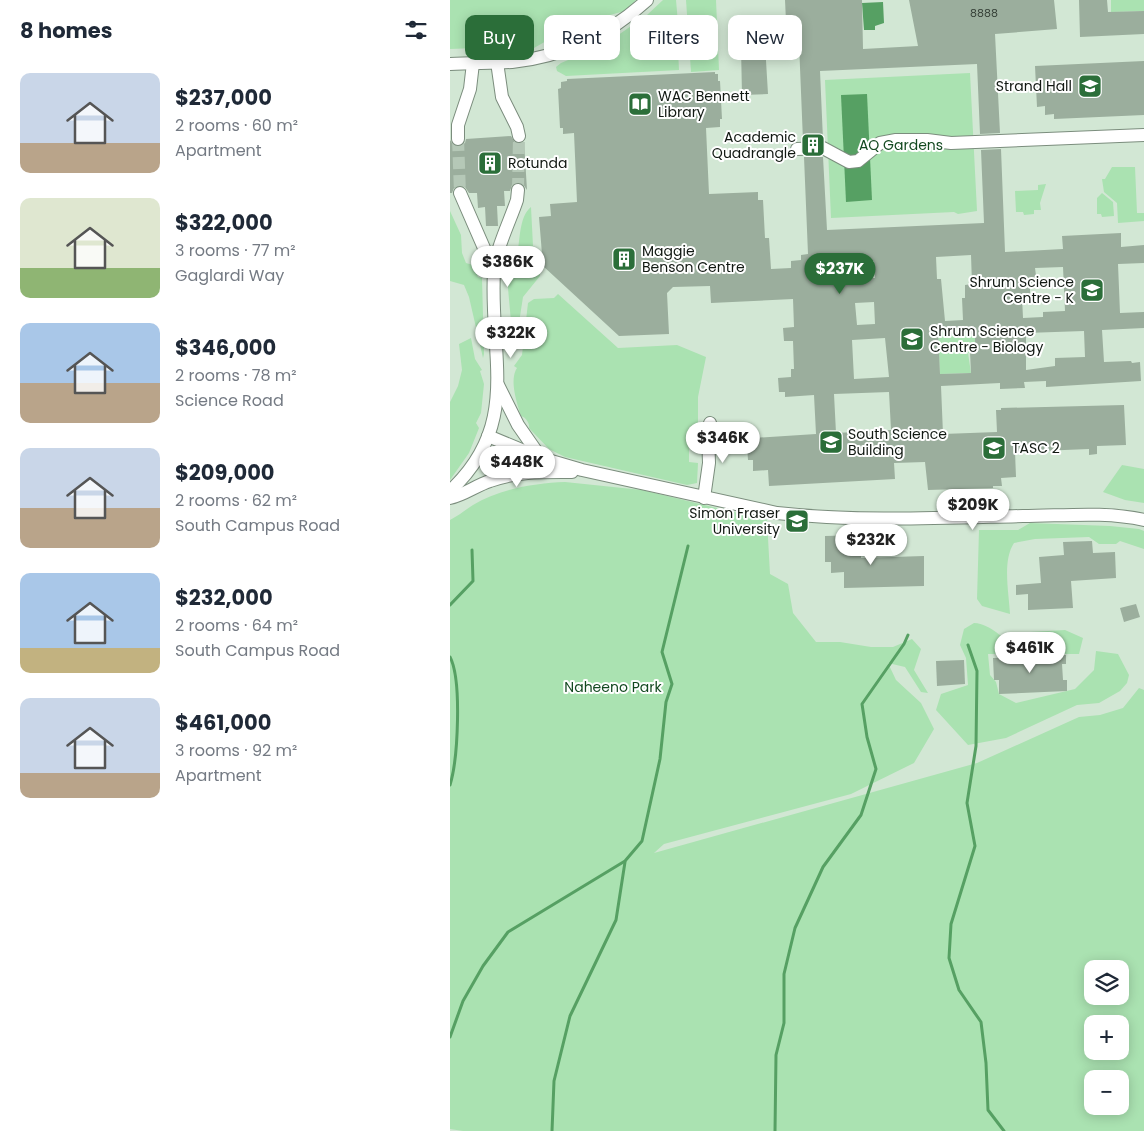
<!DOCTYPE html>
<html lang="en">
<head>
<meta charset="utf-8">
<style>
	body { margin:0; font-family:Poppins,sans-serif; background:#f6f6f7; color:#1f2937; height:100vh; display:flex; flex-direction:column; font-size:19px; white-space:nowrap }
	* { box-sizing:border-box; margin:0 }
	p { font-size:16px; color:#747a83 }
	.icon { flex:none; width:28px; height:28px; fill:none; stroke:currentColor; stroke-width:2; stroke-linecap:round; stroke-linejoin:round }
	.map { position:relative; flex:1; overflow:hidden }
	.sheet { display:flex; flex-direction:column; background:#fff; width:450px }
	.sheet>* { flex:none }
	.hud { position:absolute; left:15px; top:15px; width:475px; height:45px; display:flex; gap:10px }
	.controls { position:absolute; left:634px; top:960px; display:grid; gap:10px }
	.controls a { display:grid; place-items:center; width:45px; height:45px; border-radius:10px; background:#fff; box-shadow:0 2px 12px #0003; font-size:25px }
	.price { position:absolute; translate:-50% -42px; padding:0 11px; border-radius:18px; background:#fff; color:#222; font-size:16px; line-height:32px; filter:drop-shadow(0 1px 2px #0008) }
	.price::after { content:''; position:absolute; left:50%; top:30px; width:15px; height:11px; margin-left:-8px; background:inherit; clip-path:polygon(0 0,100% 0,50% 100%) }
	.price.current { background:#2b6e39; color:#fff }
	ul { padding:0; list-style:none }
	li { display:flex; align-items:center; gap:15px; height:125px; padding:0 20px }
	li span { display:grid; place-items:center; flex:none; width:140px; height:100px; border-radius:10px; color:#555 }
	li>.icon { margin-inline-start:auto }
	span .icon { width:60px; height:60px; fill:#fffc; stroke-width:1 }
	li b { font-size:21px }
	h2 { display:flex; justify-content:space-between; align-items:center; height:60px; padding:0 20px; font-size:21px }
	.tag { padding:0 18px; border-radius:10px; background:#fff; box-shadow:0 2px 12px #0003; font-size:18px; line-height:45px }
	.tag.current { background:#2b6e39; color:#fff }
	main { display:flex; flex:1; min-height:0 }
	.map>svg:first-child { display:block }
	.green { fill:#aae2b1; fill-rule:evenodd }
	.water { fill:#56a063 }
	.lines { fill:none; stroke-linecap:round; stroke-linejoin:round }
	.stream { stroke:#56a063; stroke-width:3 }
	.building { fill:#9bae9d; fill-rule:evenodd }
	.minor-tunnel { stroke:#b5c8b7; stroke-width:12; stroke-dasharray:12 6; stroke-linecap:butt }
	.minor-casing { stroke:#7b8d7d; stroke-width:14 }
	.minor { stroke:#fff; stroke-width:12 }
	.labels { text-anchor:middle; stroke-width:4; stroke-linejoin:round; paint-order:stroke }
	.number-label { font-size:11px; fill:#343e35 }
	.poi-label { font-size:14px; fill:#111812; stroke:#fff; text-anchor:start }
	.park-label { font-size:14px; fill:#134920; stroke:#fff }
</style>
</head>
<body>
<main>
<section class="sheet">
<h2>8 homes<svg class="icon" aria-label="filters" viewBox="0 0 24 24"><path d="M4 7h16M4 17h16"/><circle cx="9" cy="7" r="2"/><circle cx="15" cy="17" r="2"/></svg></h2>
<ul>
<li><span style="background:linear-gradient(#c9d6e8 70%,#b9a48a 0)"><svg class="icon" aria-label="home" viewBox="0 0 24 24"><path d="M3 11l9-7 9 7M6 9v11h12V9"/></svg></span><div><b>$237,000</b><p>2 rooms · 60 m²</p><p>Apartment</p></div></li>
<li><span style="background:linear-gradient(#dfe7d0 70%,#8fb573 0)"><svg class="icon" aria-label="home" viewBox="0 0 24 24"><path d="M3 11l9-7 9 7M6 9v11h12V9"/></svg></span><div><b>$322,000</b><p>3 rooms · 77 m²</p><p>Gaglardi Way</p></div></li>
<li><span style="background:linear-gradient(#a9c7e8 60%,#b9a48a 0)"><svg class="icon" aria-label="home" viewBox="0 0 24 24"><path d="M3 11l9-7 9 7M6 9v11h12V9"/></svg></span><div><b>$346,000</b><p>2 rooms · 78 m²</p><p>Science Road</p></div></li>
<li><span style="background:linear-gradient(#c9d6e8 60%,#b9a48a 0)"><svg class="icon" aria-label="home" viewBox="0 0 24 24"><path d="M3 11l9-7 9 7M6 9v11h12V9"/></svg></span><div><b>$209,000</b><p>2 rooms · 62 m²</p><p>South Campus Road</p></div></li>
<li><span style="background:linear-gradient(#a9c7e8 75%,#c2b280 0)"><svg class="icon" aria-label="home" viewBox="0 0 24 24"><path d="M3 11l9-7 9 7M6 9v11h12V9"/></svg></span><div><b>$232,000</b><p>2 rooms · 64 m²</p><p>South Campus Road</p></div></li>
<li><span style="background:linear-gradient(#c9d6e8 75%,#b9a48a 0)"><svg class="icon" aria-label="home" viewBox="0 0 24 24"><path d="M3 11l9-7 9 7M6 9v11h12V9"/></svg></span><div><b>$461,000</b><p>3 rooms · 92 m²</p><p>Apartment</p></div></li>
</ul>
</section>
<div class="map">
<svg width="694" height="1131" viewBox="0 0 694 1131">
	<rect width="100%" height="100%" fill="#d2e7d4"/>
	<g class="green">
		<polygon points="0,0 186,0 175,11 160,15 153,23 143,21 126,30 123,34 98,40 84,48 69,42 52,47 0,49"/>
		<polygon points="213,0 226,0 228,23 196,25 197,51 228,50 229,70 116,76 107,71 106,67 111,63 154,45 194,17 196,19 198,17 197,15"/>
		<polygon points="236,0 266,0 269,70 241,72"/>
		<polygon points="661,0 694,0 694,11 661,12"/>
		<polygon points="520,73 527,211 508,214 504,212 381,218 375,80"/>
		<polygon points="662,167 685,167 687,213 694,213 694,221 668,223 667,203 654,192 652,179 655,179"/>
		<polygon points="596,184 590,203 591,210 584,210 584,214 574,215 573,212 566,212 565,191 588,190 588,185"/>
		<polygon points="652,193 663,202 664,216 652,217 651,214 647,214 647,198"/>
		<path d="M81 207 83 246 89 251 90 276 73 297 64 355 57 277 61 263 65 262C71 248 67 218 81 207Z"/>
		<polygon points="0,211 11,235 12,253 16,263 23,265 28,277 32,278 34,354 33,358 19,297 14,285 0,281"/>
		<path d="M108 294 168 348 227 345 256 357 248 397V426L239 427V462L248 463 247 483 237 485 115 457 99 449 79 428C80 424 76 417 71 416 67 403 59 380 67 368L64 366 72 355 78 303 84 299 104 298Z"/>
		<polygon points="515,328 516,335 525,334 525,352 518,353 521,373 490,374 488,329"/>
		<polygon points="21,338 25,359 32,370 30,371 34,384 31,413 26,423 29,428 19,453 0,480 0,402 8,386 12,370 9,344"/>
		<polygon points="55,452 85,465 86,466 49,473"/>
		<polygon points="672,465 694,469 694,503 675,500 653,492"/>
		<path d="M115 482 192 490 317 520 320 574 338 584 343 613 366 642H390L421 647H443L462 639 471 649 464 670 478 693 471 692 455 667 438 663 446 680 471 703 484 729 464 763 401 794 214 844 204 853 527 763 629 717 650 715 673 708 689 688 694 690V1131H13L0 1129V520C8 516 15 510 23 505 49 489 85 483 115 482ZM642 969H670V996H642ZM642 1024H670V1051H642ZM642 1079H670V1106H642Z"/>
		<path d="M580 523 660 526 689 529 694 531V549L670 541 666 544H649L639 537 585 539 564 543C552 561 559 593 560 614L532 606 527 599 529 530H568Z"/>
		<path d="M524 623C543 624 553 642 571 647L580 632 615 630 633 638 629 654H538L540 675 546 682 549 694 566 703 625 689 644 670 646 651 668 654 679 675 677 683 670 691 649 703 627 705 556 738 518 745 486 710 491 694 518 685 516 658 510 645 514 629Z"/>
	</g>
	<g class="water">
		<polygon points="433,2 434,23 425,26 425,30 414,30 412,3"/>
		<polygon points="417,94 422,200 396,202 391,95"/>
	</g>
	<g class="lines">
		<g class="stream">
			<polyline points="0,605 23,581 22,550"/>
			<polyline points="518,645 527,671 526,746 517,803 525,846 501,924 499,958 509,990 531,1022 536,1063 538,1110 554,1131"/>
			<path d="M0 657C12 680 8 759 0 785"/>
			<polyline points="0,1037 13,1001 33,966 58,932 175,861 192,841 210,759 216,702 222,684 212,652 238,546"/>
			<polyline points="102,1131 104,1081 120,1016 166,920 175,862"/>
			<polyline points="325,1131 326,1055 334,1023 334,974 345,928 373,867 411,815 426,769 417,737 412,704 454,644 458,635"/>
		</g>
	</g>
	<g class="building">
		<polygon points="335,0 412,0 413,49 468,46 459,0 604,0 607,29 545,34 550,133 530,134 527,64 370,71 373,140 353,141 349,43 315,44 318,94 292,95 291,47 293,42 296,37 304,34 327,33 327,22 336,21"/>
		<polygon points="629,0 657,0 658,12 694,11 694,34 630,37"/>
		<polygon points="694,61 694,115 604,119 604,114 595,115 595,106 587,107 585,66"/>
		<path d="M265 72V74H268V81H270L272 119H270V127L256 128 259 194 308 192V200H313L315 238H319L321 269 341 268V261L351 260V255L358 254 354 157H373L377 230 534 223 531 150 551 149 555 252 613 249 612 236 671 233V247L694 245V263L668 264 670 313 694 312V328L652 330 654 362 681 361 682 363 690 362 691 381 596 387V381L574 382 575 388 550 389V383L491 386 493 434 547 432 546 410H551V408L674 405 676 445 647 446V454L639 455V449L565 452 566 477 551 478 552 486H543V488L478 490 475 462 444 463 445 479 319 486 318 470 303 471V460H298L297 446H302V438L366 434 364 395 335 397V392H329L328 378 341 377V369H344L343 341H334L333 328 344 327 343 299 261 303 260 286 223 287 217 293 219 334 169 336 93 266 89 217 101 216 100 204 127 202 124 133 113 134V128H110L108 89 111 88V82L117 81V79ZM521 255 522 284 515 285V298H512L513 320 495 321 491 279H487L486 257ZM424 261 425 278H408L407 262ZM613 267 615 311 593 312V317L573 318 572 297 580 296V283H587L585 268ZM424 302 425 324 407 325 405 303ZM515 328 516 335 525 334V352H520L521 373 490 374 488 329ZM634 331 635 357 605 358V366L576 370V333ZM435 338 439 377 404 379 402 340ZM439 392 441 430 386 433 384 394Z"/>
		<polygon points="61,136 66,144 74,142 77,190 73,184 68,182 62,185 60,191 54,191 55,206 47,206 48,226 36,226 35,207 28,208 27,193 19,193 15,187 10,185 4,188 2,193 0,193 0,140 4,146 8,147 15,143 16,139"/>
		<polygon points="411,535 411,558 474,556 474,586 394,588 394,572 381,573 381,562 375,562 375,536"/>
		<polygon points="642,541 643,553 665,552 666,578 621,581 623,608 578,610 578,594 566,595 566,585 591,583 589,557 614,555 613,542"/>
		<polygon points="686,604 690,617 674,622 670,608"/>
		<polygon points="616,655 616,664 612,664 613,680 617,680 617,691 549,694 549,680 544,680 543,658"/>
		<polygon points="514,660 515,684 487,686 486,661"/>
	</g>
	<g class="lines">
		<g class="minor-tunnel">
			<polyline points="8,139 10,193"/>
			<polyline points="68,190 69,136"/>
		</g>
		<g class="minor-casing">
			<g id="minor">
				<polyline points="47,62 52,97 67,127 69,136"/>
				<path d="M0 64C21 63 41 63 62 62 113 57 160 34 197 0"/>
				<polyline points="8,139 8,125 20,89 23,63"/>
				<polyline points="347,149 373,148 399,162 408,161 430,143 446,140 477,140 501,143 694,135"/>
				<polyline points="10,193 44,271"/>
				<polyline points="48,385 68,425 91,458"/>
				<path d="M38 436 91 458 132 470 327 513C408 522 491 518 573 516 612 516 655 511 694 520"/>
				<path d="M0 491C72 424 39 356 44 272 45 251 60 221 67 200L68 190"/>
				<path d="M0 498C14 495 27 485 40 481 68 471 94 472 122 472"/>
				<polyline points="254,498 259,463 258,433 260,423"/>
			</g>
		</g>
		<use href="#minor" class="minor"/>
	</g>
	<defs>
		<g id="university-square" transform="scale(1.25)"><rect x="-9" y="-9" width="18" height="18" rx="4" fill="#2b6e39" stroke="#fff"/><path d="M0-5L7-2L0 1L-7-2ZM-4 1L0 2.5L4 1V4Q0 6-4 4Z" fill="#fff"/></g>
		<g id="library-square" transform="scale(1.25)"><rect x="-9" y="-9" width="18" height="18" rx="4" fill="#2b6e39" stroke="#fff"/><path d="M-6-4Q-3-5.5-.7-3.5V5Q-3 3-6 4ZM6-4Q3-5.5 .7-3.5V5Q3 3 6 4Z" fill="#fff"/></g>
		<g id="building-square" transform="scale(1.25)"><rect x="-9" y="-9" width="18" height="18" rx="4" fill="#2b6e39" stroke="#fff"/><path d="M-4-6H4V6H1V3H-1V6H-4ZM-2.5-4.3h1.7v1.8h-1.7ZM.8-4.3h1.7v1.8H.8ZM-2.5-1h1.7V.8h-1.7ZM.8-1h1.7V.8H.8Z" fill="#fff"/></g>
	</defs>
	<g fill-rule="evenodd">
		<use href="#university-square" x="640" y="86"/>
		<use href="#library-square" x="190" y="104"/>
		<use href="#building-square" x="363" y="145"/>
		<use href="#building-square" x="40" y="163"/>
		<use href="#building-square" x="174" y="259"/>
		<use href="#university-square" x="642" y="290"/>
		<use href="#university-square" x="462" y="339"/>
		<use href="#university-square" x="381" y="442"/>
		<use href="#university-square" x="544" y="448"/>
		<use href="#university-square" x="347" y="521"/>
	</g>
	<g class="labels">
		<g class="number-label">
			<text x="534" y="17">8888</text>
		</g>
		<g class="poi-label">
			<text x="622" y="91" text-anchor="end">Strand Hall</text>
			<text x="208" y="101">WAC Bennett<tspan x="208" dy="16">Library</tspan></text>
			<text x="346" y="142" text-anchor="end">Academic<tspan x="346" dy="16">Quadrangle</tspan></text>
			<text x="58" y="168">Rotunda</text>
			<text x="192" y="256">Maggie<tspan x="192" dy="16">Benson Centre</tspan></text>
			<text x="624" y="287" text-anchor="end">Shrum Science<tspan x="624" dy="16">Centre - K</tspan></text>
			<text x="480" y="336">Shrum Science<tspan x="480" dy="16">Centre - Biology</tspan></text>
			<text x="398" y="439">South Science<tspan x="398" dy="16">Building</tspan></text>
			<text x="562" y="453">TASC 2</text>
			<text x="330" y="518" text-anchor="end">Simon Fraser<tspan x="330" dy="16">University</tspan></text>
		</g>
		<g class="park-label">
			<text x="451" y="150">AQ Gardens</text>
			<text x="163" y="692">Naheeno Park</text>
		</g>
	</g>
</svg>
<div class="controls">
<a><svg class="icon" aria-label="layers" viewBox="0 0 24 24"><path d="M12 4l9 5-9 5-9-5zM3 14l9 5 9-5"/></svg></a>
<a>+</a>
<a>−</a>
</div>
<b class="price" style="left:58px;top:288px">$386K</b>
<b class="price current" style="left:390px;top:295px">$237K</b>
<b class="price" style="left:61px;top:359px">$322K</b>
<b class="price" style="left:273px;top:464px">$346K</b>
<b class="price" style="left:67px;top:488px">$448K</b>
<b class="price" style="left:523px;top:531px">$209K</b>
<b class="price" style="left:421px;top:566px">$232K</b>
<b class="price" style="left:580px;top:674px">$461K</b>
<div class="hud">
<a class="tag current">Buy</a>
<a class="tag">Rent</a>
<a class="tag">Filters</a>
<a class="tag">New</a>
</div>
</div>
</main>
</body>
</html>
